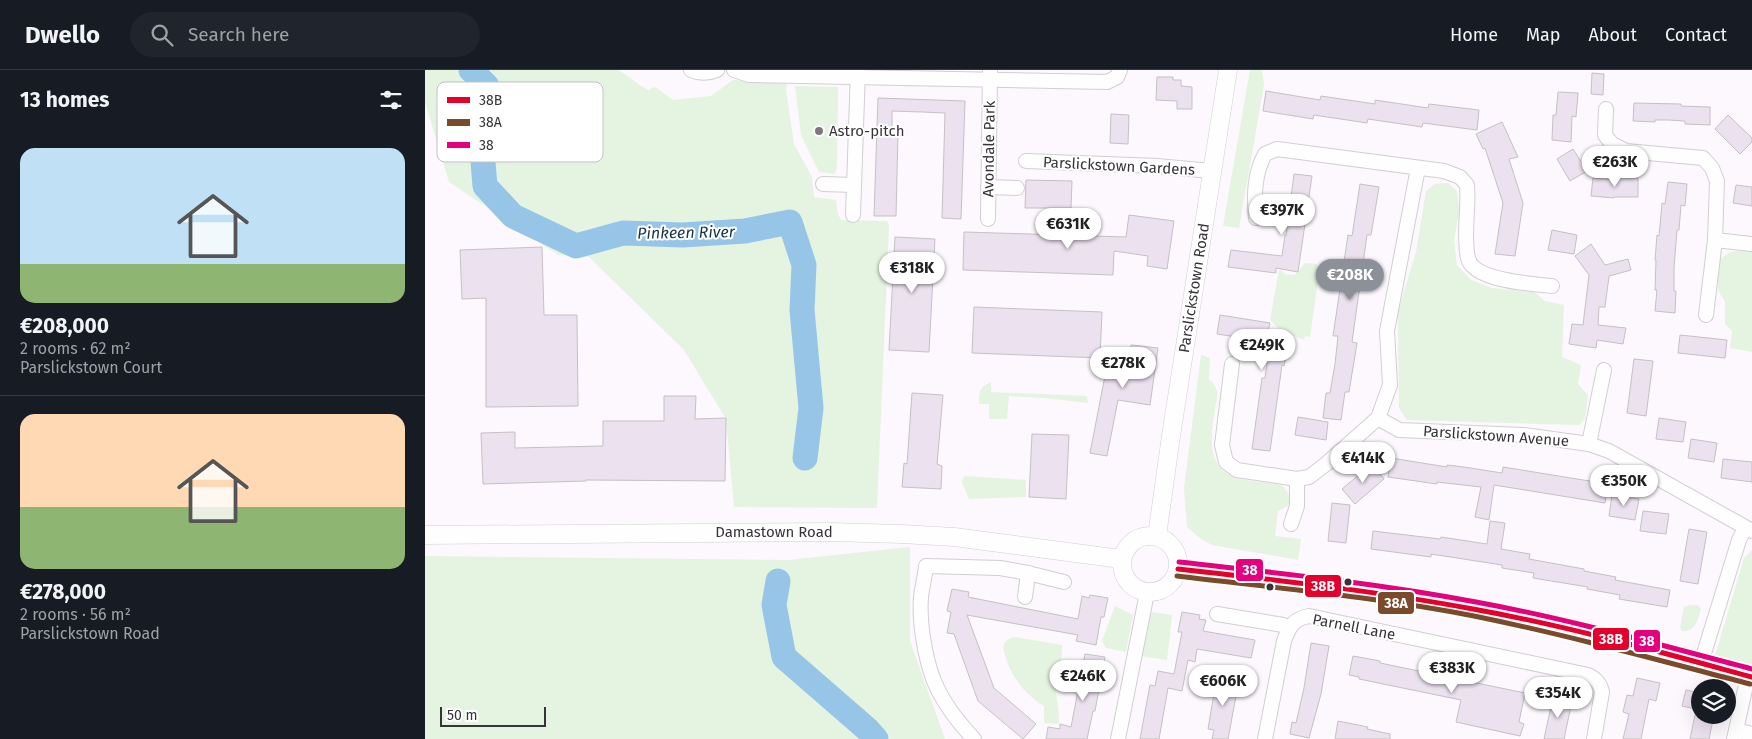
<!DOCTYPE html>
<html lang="en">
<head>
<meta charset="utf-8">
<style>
	body { margin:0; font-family:"Fira Sans",sans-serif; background:#20242c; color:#f1f3f6; height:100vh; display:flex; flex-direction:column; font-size:19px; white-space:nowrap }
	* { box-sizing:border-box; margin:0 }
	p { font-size:16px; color:#9ea1a6 }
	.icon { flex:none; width:28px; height:28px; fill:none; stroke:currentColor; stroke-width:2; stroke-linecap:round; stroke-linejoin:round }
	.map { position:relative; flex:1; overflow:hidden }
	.panel { display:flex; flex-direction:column; background:#171b24; width:425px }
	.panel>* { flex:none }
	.fabs { position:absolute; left:1266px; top:609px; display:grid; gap:10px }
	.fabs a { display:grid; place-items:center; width:45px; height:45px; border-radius:50%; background:#171b24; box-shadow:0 5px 20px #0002; font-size:25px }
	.scale { position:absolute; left:15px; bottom:12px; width:106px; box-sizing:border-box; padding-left:5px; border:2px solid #373338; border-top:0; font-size:14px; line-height:18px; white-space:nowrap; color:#373338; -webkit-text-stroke:4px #fff; paint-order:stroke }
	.price { position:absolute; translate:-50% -42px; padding:0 11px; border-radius:18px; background:#fff; color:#222; font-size:16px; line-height:32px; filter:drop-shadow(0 1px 2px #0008) }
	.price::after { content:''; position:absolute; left:50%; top:30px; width:15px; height:11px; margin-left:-8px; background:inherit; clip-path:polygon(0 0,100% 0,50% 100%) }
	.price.active { background:#8c9099; color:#fff }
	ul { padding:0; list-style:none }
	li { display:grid; align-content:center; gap:10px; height:265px; padding:0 20px }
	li+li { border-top:1px solid #363941 }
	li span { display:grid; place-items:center; height:155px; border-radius:15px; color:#555 }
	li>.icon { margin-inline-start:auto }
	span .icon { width:90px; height:90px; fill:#fffc; stroke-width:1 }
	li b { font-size:21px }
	h2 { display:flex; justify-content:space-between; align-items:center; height:60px; padding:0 20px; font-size:21px }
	header { display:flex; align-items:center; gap:30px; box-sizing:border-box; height:70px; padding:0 25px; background:#171b24; border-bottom:1px solid #363941 }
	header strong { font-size:24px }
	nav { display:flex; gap:28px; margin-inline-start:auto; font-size:18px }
	.search { width:350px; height:45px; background:#20242c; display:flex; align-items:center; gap:12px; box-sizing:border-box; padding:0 18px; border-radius:28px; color:#9ea1a6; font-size:19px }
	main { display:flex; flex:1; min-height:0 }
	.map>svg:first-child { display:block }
	.green { fill:#e4f4e0 }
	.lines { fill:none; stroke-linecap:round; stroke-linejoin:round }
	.river { stroke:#97c5e8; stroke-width:25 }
	.building { fill:#ece1ef; stroke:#c4c1c5 }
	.minor-casing { stroke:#d2ced2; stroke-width:16 }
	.tertiary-casing { stroke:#d2ced2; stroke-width:19 }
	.minor { stroke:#fffeff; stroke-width:14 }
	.tertiary { stroke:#fffeff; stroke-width:18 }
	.bus-1-casing { stroke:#fff; stroke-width:9 }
	.bus-2-casing { stroke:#fff; stroke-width:9 }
	.bus-3-casing { stroke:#fff; stroke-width:9 }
	.bus-1 { stroke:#e4002b; stroke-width:5 }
	.bus-2 { stroke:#7a4b2a; stroke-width:5 }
	.bus-3 { stroke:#e5007d; stroke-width:5 }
	.poi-dot { fill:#7c787d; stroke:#fff; stroke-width:2 }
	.bus-dot { fill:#373338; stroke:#fff; stroke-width:2 }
	.labels { text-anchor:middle; stroke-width:4; stroke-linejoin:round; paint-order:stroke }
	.poi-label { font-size:15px; fill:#373338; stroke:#fff; text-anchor:start }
	.street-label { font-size:15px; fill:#373338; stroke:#fff }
	.water-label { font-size:16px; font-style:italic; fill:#18354a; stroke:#fff }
	.key { fill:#fff; stroke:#c3c2c3; stroke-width:1 }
	.key-label { font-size:14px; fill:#373338 }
	.line-badge { stroke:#fff; stroke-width:2 }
	.badge-label { font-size:14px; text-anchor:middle; font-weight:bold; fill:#fff }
</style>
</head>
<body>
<header>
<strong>Dwello</strong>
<div class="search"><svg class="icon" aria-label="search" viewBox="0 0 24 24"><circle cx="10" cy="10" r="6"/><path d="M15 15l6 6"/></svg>Search here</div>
<nav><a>Home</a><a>Map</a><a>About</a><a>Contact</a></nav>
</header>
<main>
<section class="panel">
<h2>13 homes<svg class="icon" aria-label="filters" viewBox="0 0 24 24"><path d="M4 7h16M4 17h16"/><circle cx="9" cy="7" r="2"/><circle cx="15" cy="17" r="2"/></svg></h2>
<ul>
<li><span style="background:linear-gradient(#bfe0f5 75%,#8fb573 0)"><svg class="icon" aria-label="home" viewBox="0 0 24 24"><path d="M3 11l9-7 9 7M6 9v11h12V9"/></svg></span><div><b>€208,000</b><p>2 rooms · 62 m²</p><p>Parslickstown Court</p></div></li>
<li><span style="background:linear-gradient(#ffd9b3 60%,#8fb573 0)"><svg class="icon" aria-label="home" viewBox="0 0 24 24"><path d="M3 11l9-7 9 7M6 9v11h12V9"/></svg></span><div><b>€278,000</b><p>2 rooms · 56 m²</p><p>Parslickstown Road</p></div></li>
</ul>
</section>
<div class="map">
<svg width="1327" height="669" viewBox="0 0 1327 669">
	<rect width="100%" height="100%" fill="#fcf8fd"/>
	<g class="green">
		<path d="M0 0H193C204 6 212 14 223 20L230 17 248 30 286 26 308 10 359 12 362 14 361 20 369 74 387 107 389 127 411 130 413 144 416 150 462 151 464 155 452 438 309 437 301 349 259 280 164 187 133 185 24 112 0 32Z"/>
		<polygon points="825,0 837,0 839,15 814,158 798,156"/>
		<polygon points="370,16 413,17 412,97 410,104 394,102 376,65"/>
		<polygon points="1023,113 1032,121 1034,142 1029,171 1032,195 1046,210 1067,218 1109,222 1120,231 1139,235 1137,287 1156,295 1153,314 1163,325 1160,349 1154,355 982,350 974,338 973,241 991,182 1001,121 1010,114"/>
		<polygon points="1320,180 1327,181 1327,282 1305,278 1307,261 1300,254 1300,231 1295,224 1292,215 1294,190 1305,182"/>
		<polygon points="880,193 892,194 892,200 894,203 885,267 880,266 879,270 855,260 845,250 854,200 857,201 859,204 870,205"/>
		<path d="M776 285 785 288 784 309C788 313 792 317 792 322 793 327 791 333 790 338 787 360 780 392 805 405 822 413 841 411 858 416L863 423 866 432 863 436 853 441 850 466 876 469 873 490 787 475 776 469 762 457 759 418Z"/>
		<path d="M566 312V322L662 326 663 333 620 328 584 326 582 349H564V334H554C554 323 554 317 566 312Z"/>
		<polygon points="539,406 601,410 601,427 544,429 537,412"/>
		<polygon points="485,477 485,571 520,669 0,669 0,486 363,490"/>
		<polygon points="1327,480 1327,598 1290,586 1319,488"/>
		<path d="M1266 535H1273L1276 539C1273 549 1270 563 1257 561L1255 558 1259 537Z"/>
		<polygon points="690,536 708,545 701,582 681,578 677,571"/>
		<polygon points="727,542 747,545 742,590 715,586 721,552"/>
		<path d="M589 567 637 575C638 590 632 604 631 619 631 631 635 642 634 654L619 653V636C596 621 583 603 578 576L582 570Z"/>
	</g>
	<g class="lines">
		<g class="river">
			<polyline points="46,0 62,16 56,67 60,116 88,146 151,176 198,163 258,165 320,161 365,152 379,195 377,240 386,338 380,388"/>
			<polyline points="353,511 349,535 359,587 443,660 451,669"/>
		</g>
	</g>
	<g class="building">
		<polygon points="1167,3 1179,4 1178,25 1166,24"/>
		<polygon points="732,7 748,7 748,10 756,10 756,16 767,17 767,39 752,39 752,31 731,30"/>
		<polygon points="841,21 895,30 896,26 950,34 950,30 1003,38 1004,34 1054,40 1052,60 998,53 997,57 943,49 942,53 889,45 888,49 838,41"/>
		<polygon points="1133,22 1153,23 1151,47 1147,46 1146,72 1127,70 1128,45 1131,45"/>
		<polygon points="453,28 540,31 536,149 517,148 520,43 497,42 467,41 467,63 473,63 471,146 449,146"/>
		<polygon points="1209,33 1256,34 1256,36 1285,37 1285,55 1260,54 1260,51 1243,50 1230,50 1230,52 1208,51"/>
		<polygon points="686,44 704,45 703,74 685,73"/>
		<polygon points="1303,45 1327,68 1327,72 1315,84 1290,59"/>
		<polygon points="1077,52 1093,87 1084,89 1098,133 1090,186 1070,184 1078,133 1060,78 1058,79 1051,64"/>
		<polygon points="1148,79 1162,101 1145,111 1132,89"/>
		<polygon points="869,104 887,106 873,202 851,198 851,203 803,197 806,180 857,186 860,165 861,166"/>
		<polygon points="1168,108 1191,110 1191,108 1213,108 1213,127 1189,127 1189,128 1166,126"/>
		<polygon points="601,110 647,111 646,138 600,138"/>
		<polygon points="1243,112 1262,114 1260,136 1256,135 1254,160 1252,160 1249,198 1249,221 1251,221 1250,243 1230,241 1232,220 1230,220 1231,190 1230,190 1232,165 1234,166 1237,133 1240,134"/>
		<polygon points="935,114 954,117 946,165 942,165 927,272 932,273 924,322 920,322 916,350 898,348 901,323 905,323 910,294 913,266 908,266 923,165 927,166"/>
		<polygon points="1311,115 1327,117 1327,136 1308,133"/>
		<polygon points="704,145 749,151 742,199 722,196 723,186 689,181 688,205 538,200 539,162 701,167"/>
		<polygon points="1127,160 1152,165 1149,184 1123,180"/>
		<polygon points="470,167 510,169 504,282 464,280"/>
		<polygon points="1166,174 1180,195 1203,189 1206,200 1184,206 1180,237 1174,237 1173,255 1201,258 1198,274 1172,270 1171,278 1144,274 1147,254 1158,255 1164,205 1150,186"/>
		<polygon points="117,177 119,245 152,245 153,336 61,337 61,228 37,229 35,180"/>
		<polygon points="549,237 677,242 675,288 547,283"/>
		<polygon points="795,245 845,253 843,261 864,264 863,270 865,270 862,287 861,286 859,296 857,295 845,381 827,379 837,308 840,308 845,272 792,264"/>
		<polygon points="1255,265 1302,270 1300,288 1253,283"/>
		<polygon points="706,275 733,278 725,335 693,330 682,386 665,383 685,280 705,283"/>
		<polygon points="1209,289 1228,291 1221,346 1202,343"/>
		<polygon points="487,323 518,325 512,394 517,396 516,419 477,417 479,393 482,394"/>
		<polygon points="239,326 271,326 270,349 301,348 300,411 161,410 161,411 58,414 56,363 90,362 90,378 178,376 178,351 239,351"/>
		<polygon points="873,347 903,352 901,370 870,365"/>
		<polygon points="1234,348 1261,352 1258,372 1231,369"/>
		<polygon points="607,364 644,365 641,429 604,427"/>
		<polygon points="1266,369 1292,373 1289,392 1263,388"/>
		<polygon points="966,388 1022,397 1022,395 1039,397 1077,403 1078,397 1183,414 1180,433 1069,415 1064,450 1050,447 1056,417 1012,412 1012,414 963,407"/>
		<polygon points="1298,389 1327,392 1327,412 1296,408"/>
		<polygon points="947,394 959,409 930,434 917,419"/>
		<polygon points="1187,425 1214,429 1210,450 1184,446"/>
		<polygon points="907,433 925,435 921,473 903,471"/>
		<polygon points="1218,441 1244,444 1241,464 1215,461"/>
		<polygon points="1065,451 1080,453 1076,479 1105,484 1104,489 1159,499 1159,501 1191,507 1190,510 1245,520 1242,537 1194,529 1195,525 1162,519 1163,517 1108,508 1109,503 1077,498 1077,495 1006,484 1006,487 946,479 948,461 1015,469 1016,467 1062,474"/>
		<polygon points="1264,459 1282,462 1273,514 1255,511"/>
		<polygon points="527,519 544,522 543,527 653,549 657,526 664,528 665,525 683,528 679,547 676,547 671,575 651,571 653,565 542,545 569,618 611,654 598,669 553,631 529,564 522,563 526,542 522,541"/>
		<polygon points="757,542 775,545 774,549 781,550 778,561 830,570 826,588 772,579 770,592 763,590 757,621 743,618 734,669 715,669 725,615 730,616 733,601 749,604 757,562 753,562"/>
		<polygon points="886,573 904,576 896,624 884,668 865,664 867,652 871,653 879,618"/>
		<polygon points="660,584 680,587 670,641 668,641 662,669 621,669 623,657 635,659 635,654 646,657"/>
		<polygon points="928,586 955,591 955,593 1100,623 1094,652 1099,654 1095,666 1031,652 1036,630 934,609 934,607 924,605"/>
		<polygon points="792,606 814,610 803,669 787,669 789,660 783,659"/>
		<polygon points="1212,608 1235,613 1231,631 1224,629 1216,669 1198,669 1204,644 1198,642 1202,625 1208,626"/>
		<polygon points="1261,620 1275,623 1275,640 1257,636"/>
		<polygon points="1128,627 1147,631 1139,669 1119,669"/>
		<polygon points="1270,645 1289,645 1284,669 1265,669"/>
		<polygon points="913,651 943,657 942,659 965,664 965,669 910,669"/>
	</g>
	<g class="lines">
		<g class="minor-casing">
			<g id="minor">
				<path d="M266 0C275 4 282 4 292 0"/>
				<polyline points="309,0 324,5 682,12 692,7 695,0"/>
				<polyline points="1181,39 1180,65 1187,74 1201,81 1278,88 1287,98 1292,111 1290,170 1327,174"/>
				<polyline points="601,91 732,96 786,101"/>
				<polyline points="398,114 429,115"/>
				<polyline points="563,117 592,118"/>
				<polyline points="428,145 433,0"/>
				<path d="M831 148C829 126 829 104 840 84L852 79 1019 101 1035 107 1042 115C1044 139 1038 165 1043 188 1048 211 1108 214 1127 216"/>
				<polyline points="563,149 565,0"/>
				<polyline points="1281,245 1290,170"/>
				<polyline points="807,294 797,375 801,392 812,400 872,409 884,407 901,394 953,348 965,315 962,261 993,98"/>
				<polyline points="953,348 974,360 1099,365 1164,374 1184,381 1327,461"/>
				<polyline points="1164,374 1179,300"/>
				<polyline points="866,454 872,436 872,409"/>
				<polyline points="600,527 603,503"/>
				<polyline points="792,544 858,555 864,558"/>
				<polyline points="1276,593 1314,470 1320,458"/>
				<polyline points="1311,660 1327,664"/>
				<path d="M549 669C533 652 518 633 509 611 500 588 494 552 496 527 497 517 500 507 501 496L575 498 603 503 639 512"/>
				<polyline points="693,669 722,523"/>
				<path d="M840 669 859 571C864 557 868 549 884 546L1163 605C1171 609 1175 613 1177 622L1169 669"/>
				<polyline points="1309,669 1323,606"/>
			</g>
		</g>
		<g class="tertiary-casing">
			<g id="tertiary">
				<polyline points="0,465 406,462 477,464 529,467 696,489"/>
				<circle cx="725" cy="494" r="28"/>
				<polyline points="732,466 746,366 803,0"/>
				<polyline points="753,499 943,521 1050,539 1166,564 1327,607"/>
			</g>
		</g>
		<use href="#minor" class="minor"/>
		<use href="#tertiary" class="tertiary"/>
		<g class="bus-1-casing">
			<path id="bus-1" d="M753 499C852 510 951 521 1048 539 1143 556 1235 582 1327 607"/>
		</g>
		<g class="bus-2-casing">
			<path id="bus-2" d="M752 506C851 518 951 527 1049 546 1142 565 1233 590 1325 614"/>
		</g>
		<g class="bus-3-casing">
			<path id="bus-3" d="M754 492C853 503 952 513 1051 532 1144 549 1235 575 1327 599"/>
		</g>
		<use href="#bus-1" class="bus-1"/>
		<use href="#bus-2" class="bus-2"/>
		<use href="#bus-3" class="bus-3"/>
	</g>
	<circle class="poi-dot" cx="394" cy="61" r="5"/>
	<g class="bus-dot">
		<circle cx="923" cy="512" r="4.5"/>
		<circle cx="845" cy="517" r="4.5"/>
	</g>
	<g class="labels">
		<g class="poi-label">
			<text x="404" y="66">Astro-pitch</text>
		</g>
		<g class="street-label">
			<text transform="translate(564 79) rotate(-89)" y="5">Avondale Park</text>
			<text transform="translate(694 96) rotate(3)" y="5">Parslickstown Gardens</text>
			<text transform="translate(769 218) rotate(-81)" y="5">Parslickstown Road</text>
			<text transform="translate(1071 366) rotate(4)" y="5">Parslickstown Avenue</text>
			<text x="349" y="467">Damastown Road</text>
			<text transform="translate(929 557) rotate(11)" y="5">Parnell Lane</text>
		</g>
		<g class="water-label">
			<text transform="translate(261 162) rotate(-1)" y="6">Pinkeen River</text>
		</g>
	</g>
	<rect x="12" y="12" width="166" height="80" rx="8" class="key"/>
	<rect x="22" y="27" width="23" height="6" fill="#e4002b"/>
	<rect x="22" y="49" width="23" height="7" fill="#7a4b2a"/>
	<rect x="22" y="72" width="23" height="6" fill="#e5007d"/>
	<g class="key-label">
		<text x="54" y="35">38B</text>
		<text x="54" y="57">38A</text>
		<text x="54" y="80">38</text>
	</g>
	<g class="line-badge">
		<rect x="810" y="488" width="29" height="24" rx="5" fill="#e5007d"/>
		<rect x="879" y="504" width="38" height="24" rx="5" fill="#e4002b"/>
		<rect x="952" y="521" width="38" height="24" rx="5" fill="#7a4b2a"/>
		<rect x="1167" y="557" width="38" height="24" rx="5" fill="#e4002b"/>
		<rect x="1208" y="559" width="28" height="24" rx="5" fill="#e5007d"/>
	</g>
	<g class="badge-label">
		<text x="825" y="505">38</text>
		<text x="898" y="521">38B</text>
		<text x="971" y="538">38A</text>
		<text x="1186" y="574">38B</text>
		<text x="1222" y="576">38</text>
	</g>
</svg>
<div class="fabs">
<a><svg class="icon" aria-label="layers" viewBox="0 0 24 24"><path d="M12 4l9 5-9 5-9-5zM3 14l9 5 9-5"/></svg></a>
</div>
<div class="scale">50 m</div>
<b class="price" style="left:1190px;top:118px">€263K</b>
<b class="price" style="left:857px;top:166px">€397K</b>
<b class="price" style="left:643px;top:180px">€631K</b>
<b class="price" style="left:487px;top:224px">€318K</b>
<b class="price active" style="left:925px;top:231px">€208K</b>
<b class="price" style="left:837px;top:301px">€249K</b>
<b class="price" style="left:698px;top:319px">€278K</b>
<b class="price" style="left:938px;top:414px">€414K</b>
<b class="price" style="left:1199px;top:437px">€350K</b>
<b class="price" style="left:1027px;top:624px">€383K</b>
<b class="price" style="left:658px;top:632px">€246K</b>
<b class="price" style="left:798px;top:637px">€606K</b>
<b class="price" style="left:1133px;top:649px">€354K</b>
</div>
</main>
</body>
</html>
